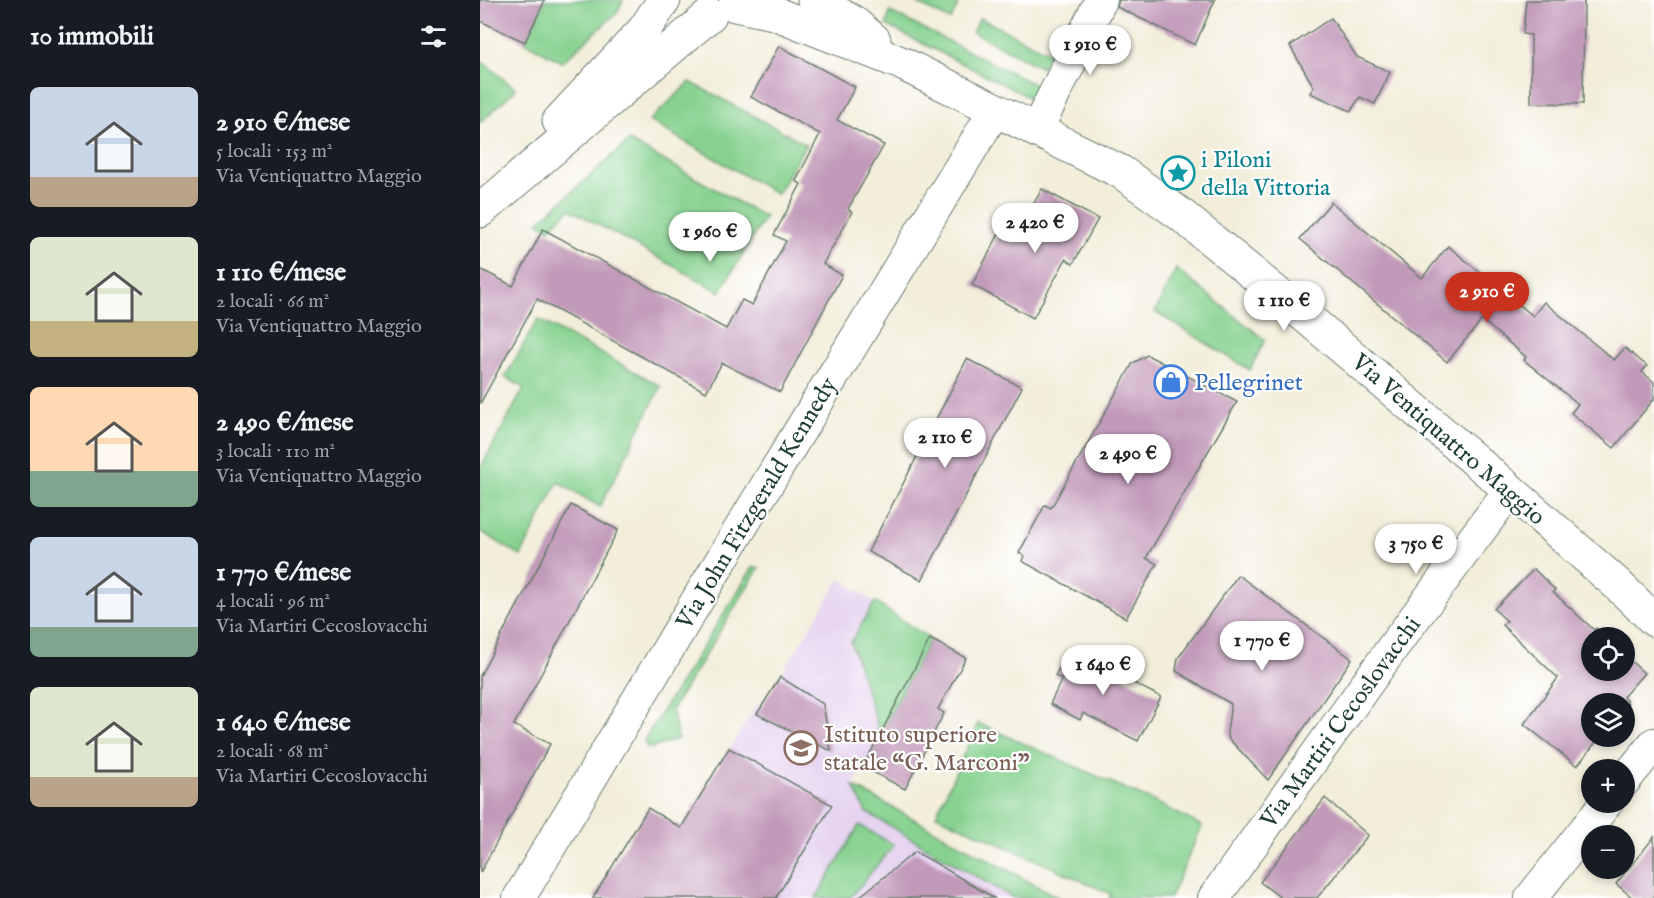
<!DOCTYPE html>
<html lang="it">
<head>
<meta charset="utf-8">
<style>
	body { margin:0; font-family:"IM FELL English",serif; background:#242831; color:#f1f3f6; height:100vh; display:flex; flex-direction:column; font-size:22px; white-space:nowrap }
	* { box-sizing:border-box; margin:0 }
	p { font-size:20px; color:#9ea1a6 }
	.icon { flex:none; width:33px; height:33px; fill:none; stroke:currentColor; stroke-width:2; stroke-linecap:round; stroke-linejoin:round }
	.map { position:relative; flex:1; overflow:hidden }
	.details { display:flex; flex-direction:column; background:#171b24; width:480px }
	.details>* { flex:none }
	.tools { position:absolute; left:1101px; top:627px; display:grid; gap:12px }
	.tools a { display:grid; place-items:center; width:54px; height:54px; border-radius:50%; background:#171b24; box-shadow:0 3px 9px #0003; font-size:30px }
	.price { position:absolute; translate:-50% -51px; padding:0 14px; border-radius:21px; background:#fff; color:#222; font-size:20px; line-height:39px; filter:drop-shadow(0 2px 3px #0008) }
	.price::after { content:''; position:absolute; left:50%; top:36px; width:18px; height:14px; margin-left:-9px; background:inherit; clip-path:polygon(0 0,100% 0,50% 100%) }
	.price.on { background:#c8321e; color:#fff }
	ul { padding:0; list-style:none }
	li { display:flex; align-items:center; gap:18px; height:150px; padding:0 30px }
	li span { display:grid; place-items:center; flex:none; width:168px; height:120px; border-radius:9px; color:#555 }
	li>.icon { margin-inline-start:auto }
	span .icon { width:72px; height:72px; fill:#fffc; stroke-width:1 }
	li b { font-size:26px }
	h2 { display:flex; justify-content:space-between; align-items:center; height:72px; padding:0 30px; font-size:26px }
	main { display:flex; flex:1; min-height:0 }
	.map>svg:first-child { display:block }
	.built { fill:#e6d3f0 }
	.green { fill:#87d290; stroke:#538862; stroke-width:1.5 }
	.building { fill:#c19ab9 }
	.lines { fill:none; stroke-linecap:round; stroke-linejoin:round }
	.street-casing { stroke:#697b6e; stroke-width:34 }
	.secondary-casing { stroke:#697b6e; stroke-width:35 }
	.street { stroke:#fff; stroke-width:32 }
	.secondary { stroke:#fff; stroke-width:33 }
	.labels { text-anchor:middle; stroke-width:4.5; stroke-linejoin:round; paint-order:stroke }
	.culture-label { font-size:24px; fill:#0d838f; stroke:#fff; text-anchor:start }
	.shop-label { font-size:24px; fill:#366cbe; stroke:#fff; text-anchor:start }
	.street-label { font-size:24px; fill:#1f3d34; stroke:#fff }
	.education-label { font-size:24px; fill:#785e54; stroke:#fff; text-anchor:start }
</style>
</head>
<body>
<main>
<section class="details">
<h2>10 immobili<svg class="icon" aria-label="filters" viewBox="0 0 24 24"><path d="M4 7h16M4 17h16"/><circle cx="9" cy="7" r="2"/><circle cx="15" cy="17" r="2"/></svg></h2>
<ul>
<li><span style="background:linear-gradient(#c9d6e8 75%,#b9a48a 0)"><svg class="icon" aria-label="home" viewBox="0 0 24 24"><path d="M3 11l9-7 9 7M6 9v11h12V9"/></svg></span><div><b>2 910 €/mese</b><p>5 locali · 153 m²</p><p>Via Ventiquattro Maggio</p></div></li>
<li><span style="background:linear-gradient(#dfe7d0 70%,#c2b280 0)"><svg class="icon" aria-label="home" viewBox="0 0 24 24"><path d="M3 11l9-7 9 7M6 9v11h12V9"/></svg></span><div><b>1 110 €/mese</b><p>2 locali · 66 m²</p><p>Via Ventiquattro Maggio</p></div></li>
<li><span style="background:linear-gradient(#ffd9b3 70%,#7fa58c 0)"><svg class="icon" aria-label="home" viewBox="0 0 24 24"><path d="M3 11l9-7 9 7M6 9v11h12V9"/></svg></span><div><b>2 490 €/mese</b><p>3 locali · 110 m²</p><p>Via Ventiquattro Maggio</p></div></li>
<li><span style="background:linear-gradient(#c9d6e8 75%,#7fa58c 0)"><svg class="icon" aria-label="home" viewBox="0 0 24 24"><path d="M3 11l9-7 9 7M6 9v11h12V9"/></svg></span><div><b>1 770 €/mese</b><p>4 locali · 96 m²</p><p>Via Martiri Cecoslovacchi</p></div></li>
<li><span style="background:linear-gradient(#dfe7d0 75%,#b9a48a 0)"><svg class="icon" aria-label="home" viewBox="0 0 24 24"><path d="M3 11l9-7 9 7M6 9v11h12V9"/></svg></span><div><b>1 640 €/mese</b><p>2 locali · 68 m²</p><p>Via Martiri Cecoslovacchi</p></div></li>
</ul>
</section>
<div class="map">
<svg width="1174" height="898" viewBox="0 0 1174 898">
	<rect width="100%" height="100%" fill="#fff"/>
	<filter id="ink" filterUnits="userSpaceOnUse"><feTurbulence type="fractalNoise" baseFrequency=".0167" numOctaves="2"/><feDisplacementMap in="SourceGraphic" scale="12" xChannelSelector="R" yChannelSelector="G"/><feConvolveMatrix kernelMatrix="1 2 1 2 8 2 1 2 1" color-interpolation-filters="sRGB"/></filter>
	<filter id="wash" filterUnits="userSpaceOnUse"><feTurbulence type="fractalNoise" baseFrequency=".008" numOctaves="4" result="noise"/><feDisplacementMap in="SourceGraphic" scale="24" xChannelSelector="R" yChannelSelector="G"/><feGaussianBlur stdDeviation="1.35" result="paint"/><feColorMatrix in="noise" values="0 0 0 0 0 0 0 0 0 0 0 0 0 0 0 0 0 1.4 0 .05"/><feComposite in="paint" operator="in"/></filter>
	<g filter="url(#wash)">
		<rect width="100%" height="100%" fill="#f2eeda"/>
		<polygon class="built" points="360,579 450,639 373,786 580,898 113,898 168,808 201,828 276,705 281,707"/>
		<g class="green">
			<polygon points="65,0 143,0 137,13 82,62 45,42"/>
			<polygon points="431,0 467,0 478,6 470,20"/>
			<polygon points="410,12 558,86 552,99 406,25"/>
			<polygon points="500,18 570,53 562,68 492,32"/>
			<polygon points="0,60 36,89 0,123"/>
			<polygon points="210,82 326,144 297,194 169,121"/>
			<polygon points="149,141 285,217 240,292 90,209 69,229 58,222"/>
			<polygon points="696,269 785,340 770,370 675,312"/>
			<polygon points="58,319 181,386 120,507 78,482 41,556 0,531 0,469 44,388 25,377"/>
			<polygon points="273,567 279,568 192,709 198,739 172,748 167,747 164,740"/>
			<polygon points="395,602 450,639 400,734 371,642"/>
			<polygon points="498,723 675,802 722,826 690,898 629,898 631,894 456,815"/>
			<polygon points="373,786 579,898 533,898 386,812"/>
			<polygon points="379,825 414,845 370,898 336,898"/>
		</g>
		<g id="blocks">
			<g class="building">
				<polygon points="0,0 65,0 45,42 0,21"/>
				<polygon points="639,0 735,0 715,45 637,7"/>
				<polygon points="1046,0 1104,0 1103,104 1051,103 1051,35 1043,34"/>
				<polygon points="851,18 877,57 910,72 895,104 880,97 871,111 830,93 834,87 810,46"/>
				<polygon points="299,46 375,87 357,120 404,145 368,209 372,212 343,264 362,275 300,392 242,363 226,392 57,299 0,404 0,269 33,286 63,229 246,329 262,300 272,305 306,241 294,235 321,184 316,181 340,134 271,97"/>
				<polygon points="562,189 618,219 593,264 586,259 553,318 492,285 520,232 534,239"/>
				<polygon points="851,202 942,278 968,246 1053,316 1064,302 1134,360 1145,348 1167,366 1162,372 1174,382 1174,399 1134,448 1091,413 1098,404 1044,360 1046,357 1002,320 967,362 820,239"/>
				<polygon points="667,355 757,402 666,558 677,564 646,618 542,561 545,556 539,553 565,505 571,508 653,363"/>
				<polygon points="487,359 542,387 442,580 388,552"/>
				<polygon points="91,505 138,530 34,725 70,744 0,873 0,676"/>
				<polygon points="1054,569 1075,590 1073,592 1114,630 1116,628 1126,638 1112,638 1112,670 1144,670 1144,655 1164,673 1143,697 1148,703 1144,708 1144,704 1112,704 1112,736 1121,736 1097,766 1044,724 1078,678 1022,625 1027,621 1014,609"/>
				<polygon points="758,575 872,659 788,780 749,739 747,732 751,704 696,671 698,658"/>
				<polygon points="450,639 486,658 458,709 464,713 425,789 383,767"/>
				<polygon points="589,650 681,697 658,741 603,713 600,720 570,704 582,679 575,676"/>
				<polygon points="300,677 343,704 351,751 277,714"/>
				<polygon points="249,748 352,805 296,898 113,898 168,808 201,828"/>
				<polygon points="845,798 888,835 837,898 801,898 780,882"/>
				<polygon points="1174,837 1174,898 1153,898 1136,884"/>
				<polygon points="435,852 452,861 514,898 378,898"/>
			</g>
		</g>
	</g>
	<g filter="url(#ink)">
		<use href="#blocks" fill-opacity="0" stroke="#697b6e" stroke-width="1.5"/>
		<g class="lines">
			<g class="street-casing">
				<g id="street">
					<polyline points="556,131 621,0"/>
					<polyline points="1144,781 1174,744"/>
					<polyline points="39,898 257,534 515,110"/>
					<polyline points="734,898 913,647 1030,490"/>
					<polyline points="1051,898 1127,802"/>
				</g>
			</g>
			<g class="secondary-casing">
				<g id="secondary">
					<polyline points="334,0 373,22 394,40"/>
					<polyline points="255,5 294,13 421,63 641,172 700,214 825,316 1030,490 1137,584 1174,620"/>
					<polyline points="79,121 164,30 184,0"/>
					<polyline points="0,211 230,15"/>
				</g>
			</g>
			<use href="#street" class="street"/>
			<use href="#secondary" class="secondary"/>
		</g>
	</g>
	<defs>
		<g id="sight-ring" transform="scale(1.725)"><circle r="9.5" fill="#fff" stroke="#0f9aa8" stroke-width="1.5"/><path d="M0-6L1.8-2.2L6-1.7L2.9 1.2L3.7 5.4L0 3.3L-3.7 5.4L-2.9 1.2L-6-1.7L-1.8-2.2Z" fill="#0f9aa8"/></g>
		<g id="shop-ring" transform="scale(1.725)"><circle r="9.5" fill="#fff" stroke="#3f7fe0" stroke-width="1.5"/><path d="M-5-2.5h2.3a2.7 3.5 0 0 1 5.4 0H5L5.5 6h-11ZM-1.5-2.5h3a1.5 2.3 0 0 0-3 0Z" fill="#3f7fe0"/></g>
		<g id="school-ring" transform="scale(1.725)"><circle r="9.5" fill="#fff" stroke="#8d6e63" stroke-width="1.5"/><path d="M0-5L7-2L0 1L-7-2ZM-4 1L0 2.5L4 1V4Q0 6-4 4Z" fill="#8d6e63"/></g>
	</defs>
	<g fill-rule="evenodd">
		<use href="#sight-ring" x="698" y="173"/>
		<use href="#shop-ring" x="691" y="382"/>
		<use href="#school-ring" x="321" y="748"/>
	</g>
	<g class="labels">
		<g class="culture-label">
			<text x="721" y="167">i Piloni<tspan x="721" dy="28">della Vittoria</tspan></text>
		</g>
		<g class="shop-label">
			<text x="714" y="390">Pellegrinet</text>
		</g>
		<g class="street-label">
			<text transform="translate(969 439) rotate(41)" y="8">Via Ventiquattro Maggio</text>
			<text transform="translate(276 503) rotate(-59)" y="8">Via John Fitzgerald Kennedy</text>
			<text transform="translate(860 722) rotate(-54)" y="8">Via Martiri Cecoslovacchi</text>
		</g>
		<g class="education-label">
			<text x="344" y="742">Istituto superiore<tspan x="344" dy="28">statale “G. Marconi”</tspan></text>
		</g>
	</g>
</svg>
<div class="tools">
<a><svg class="icon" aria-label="locate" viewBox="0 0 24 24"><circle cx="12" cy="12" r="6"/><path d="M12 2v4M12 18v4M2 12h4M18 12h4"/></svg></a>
<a><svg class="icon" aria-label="layers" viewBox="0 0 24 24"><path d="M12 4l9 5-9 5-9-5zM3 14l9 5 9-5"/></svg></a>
<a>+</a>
<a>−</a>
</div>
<b class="price" style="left:610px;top:76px">1 910 €</b>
<b class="price" style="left:555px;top:254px">2 420 €</b>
<b class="price" style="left:230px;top:263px">1 960 €</b>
<b class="price on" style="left:1007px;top:323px">2 910 €</b>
<b class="price" style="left:804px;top:332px">1 110 €</b>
<b class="price" style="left:465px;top:469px">2 110 €</b>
<b class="price" style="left:648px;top:485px">2 490 €</b>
<b class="price" style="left:936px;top:575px">3 750 €</b>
<b class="price" style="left:782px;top:672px">1 770 €</b>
<b class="price" style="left:623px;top:696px">1 640 €</b>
</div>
</main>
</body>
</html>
